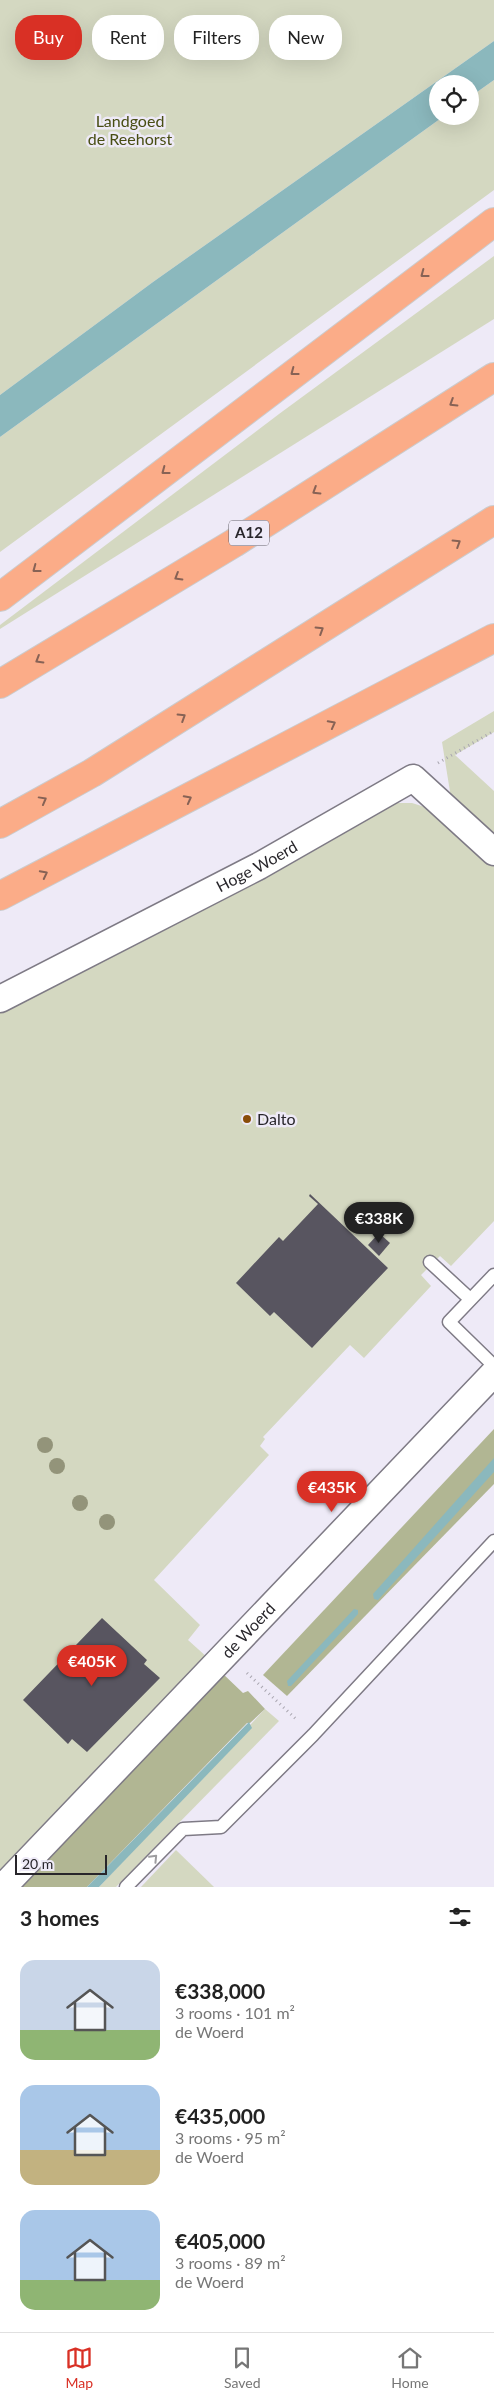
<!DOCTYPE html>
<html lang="en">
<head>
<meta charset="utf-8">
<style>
	body { margin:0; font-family:Lato,sans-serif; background:#f2f2f2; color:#222; height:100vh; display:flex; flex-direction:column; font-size:19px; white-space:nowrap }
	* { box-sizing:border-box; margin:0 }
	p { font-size:16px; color:#767676 }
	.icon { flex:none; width:28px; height:28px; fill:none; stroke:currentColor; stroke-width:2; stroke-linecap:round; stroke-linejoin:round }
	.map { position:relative; height:1887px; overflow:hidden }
	.details { display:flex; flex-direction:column; background:#fff; flex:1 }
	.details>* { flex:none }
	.hud { position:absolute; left:15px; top:15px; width:465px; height:45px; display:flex; gap:10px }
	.fabs { position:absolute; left:429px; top:75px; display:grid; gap:10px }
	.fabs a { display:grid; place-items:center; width:50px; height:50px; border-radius:50%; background:#fff; box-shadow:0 5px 20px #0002; font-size:25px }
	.scale { position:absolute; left:15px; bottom:12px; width:92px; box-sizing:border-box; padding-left:5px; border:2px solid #28262b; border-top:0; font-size:14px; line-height:18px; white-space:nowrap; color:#28262b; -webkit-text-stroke:4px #eeeaf7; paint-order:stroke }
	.price { position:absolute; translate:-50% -42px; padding:0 11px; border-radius:18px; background:#d93025; color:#fff; font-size:16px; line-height:32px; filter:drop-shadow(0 1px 2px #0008) }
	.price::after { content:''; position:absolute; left:50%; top:30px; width:15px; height:11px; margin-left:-8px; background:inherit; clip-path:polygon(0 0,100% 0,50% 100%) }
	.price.active { background:#222; color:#fff }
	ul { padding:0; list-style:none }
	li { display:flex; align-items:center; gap:15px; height:125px; padding:0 20px }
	li span { display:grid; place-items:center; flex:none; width:140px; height:100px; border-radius:15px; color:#555 }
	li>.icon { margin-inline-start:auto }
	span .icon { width:60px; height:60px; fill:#fffc; stroke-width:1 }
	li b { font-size:21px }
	h2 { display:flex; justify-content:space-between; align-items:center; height:60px; padding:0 20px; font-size:21px }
	.tag { padding:0 18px; border-radius:20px; background:#fff; box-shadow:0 5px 20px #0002; font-size:18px; line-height:45px }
	.tag.active { background:#d93025; color:#fff }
	.menu { display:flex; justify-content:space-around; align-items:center; height:70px; border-top:1px solid #e0e0e0; background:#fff; font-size:14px; color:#767676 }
	.menu a { display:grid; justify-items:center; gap:2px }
	.menu .active { color:#d93025 }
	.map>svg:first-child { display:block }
	.green { fill:#d4d8c1 }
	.forest { fill:#b1b693 }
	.water { fill:#8bb8bd }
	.building { fill:#585560 }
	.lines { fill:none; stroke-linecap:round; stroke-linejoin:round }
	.lane-casing { stroke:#7e7a85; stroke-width:15 }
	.street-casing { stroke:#7e7a85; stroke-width:29 }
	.highway-casing { stroke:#cbcbcc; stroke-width:30 }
	.path { stroke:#a9a6b0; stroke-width:3; stroke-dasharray:1 4; stroke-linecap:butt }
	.lane { stroke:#fff; stroke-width:12 }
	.street { stroke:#fff; stroke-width:26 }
	.highway { stroke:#fbac88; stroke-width:28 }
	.tree { fill:#93947a }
	.oneway { stroke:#876255 }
	.oneway2 { stroke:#9e9da0 }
	.poi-dot { fill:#894d09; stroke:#eeeaf7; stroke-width:2 }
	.labels { text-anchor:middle; stroke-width:5; stroke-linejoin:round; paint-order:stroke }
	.shield { fill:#eeeaf7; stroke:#636168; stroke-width:1 }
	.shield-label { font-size:15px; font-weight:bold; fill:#28262b }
	.park-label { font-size:16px; fill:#484d13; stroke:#eeeaf7 }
	.street-label { font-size:16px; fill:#28262b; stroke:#eeeaf7 }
	.poi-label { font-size:16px; fill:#28262b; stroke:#eeeaf7; text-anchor:start }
</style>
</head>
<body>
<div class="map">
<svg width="494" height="1887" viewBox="0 0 494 1887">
	<rect width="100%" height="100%" fill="#eeeaf7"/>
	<g class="green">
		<polygon points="0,0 494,0 494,41 153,282 0,395"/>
		<polygon points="494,80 494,190 0,552 0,437 444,116 470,116 470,97"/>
		<polygon points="494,256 494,319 0,629 0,625 279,414"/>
		<polygon points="494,711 494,732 455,755 494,791 494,842 452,804 442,742"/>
		<polygon points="395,803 412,803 431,809 494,861 494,1221 451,1266 440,1256 421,1275 431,1286 364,1358 350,1345 263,1437 265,1439 260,1446 269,1455 154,1580 200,1625 188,1640 208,1658 0,1877 0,1008"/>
		<polygon points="265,1709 279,1721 116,1887 99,1887"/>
		<polygon points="176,1850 214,1887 141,1887"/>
	</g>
	<g class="forest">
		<polygon points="494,1429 494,1484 287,1696 263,1675"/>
		<polygon points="221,1672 243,1693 248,1691 265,1709 250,1723 247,1723 87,1887 18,1887"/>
	</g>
	<g class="water">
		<polygon points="494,41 494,80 470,97 470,84 438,84 438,116 444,116 0,437 0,395 153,282"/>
		<polygon points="494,1458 494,1472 378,1600 374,1599 373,1594"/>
		<polygon points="354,1609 358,1610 358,1614 291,1686 288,1686 287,1681"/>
		<polygon points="249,1722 252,1728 99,1887 87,1887"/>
	</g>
	<g class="building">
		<polygon points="310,1194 388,1268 312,1348 274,1312 270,1316 236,1283 279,1237 283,1241 318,1204 309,1196"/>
		<polygon points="379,1233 390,1243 379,1256 368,1245"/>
		<polygon points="102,1618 147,1660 144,1664 160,1678 87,1752 72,1739 68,1744 23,1700"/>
	</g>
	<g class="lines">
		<g class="lane-casing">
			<g id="lane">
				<polyline points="430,1262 470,1299"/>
				<polyline points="494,1275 449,1322 494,1366"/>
				<polyline points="126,1887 183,1829 221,1827 313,1735 494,1541"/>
			</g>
		</g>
		<g class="street-casing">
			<g id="street">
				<path id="s1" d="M0 999 259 866 413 778 494 852"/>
				<path id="s2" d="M3 1887 494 1373"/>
			</g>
		</g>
		<g class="highway-casing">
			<g id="highway">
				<polyline points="0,597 494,222"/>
				<polyline points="0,684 234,543 494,377"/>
				<polyline points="0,824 92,773 494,520"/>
				<polyline points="0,896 494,638"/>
			</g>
		</g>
		<g class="path">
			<polyline points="438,763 494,731"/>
			<polyline points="247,1673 297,1720"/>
		</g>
		<use href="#lane" class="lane"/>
		<use href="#street" class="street"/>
		<use href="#highway" class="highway"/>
	</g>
	<g class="tree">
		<circle cx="45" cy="1445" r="8"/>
		<circle cx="57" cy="1466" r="8"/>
		<circle cx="80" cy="1503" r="8"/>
		<circle cx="107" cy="1522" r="8"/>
	</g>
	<defs><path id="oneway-chevron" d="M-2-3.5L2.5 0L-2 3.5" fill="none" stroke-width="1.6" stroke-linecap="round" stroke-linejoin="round" transform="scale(1.25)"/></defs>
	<g class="oneway">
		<use href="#oneway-chevron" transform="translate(424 274) rotate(143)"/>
		<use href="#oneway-chevron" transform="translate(294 372) rotate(143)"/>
		<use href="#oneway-chevron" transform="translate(453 403) rotate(148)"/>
		<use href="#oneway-chevron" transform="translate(165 471) rotate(143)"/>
		<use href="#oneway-chevron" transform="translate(316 491) rotate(148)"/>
		<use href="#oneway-chevron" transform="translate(457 543) rotate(-32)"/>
		<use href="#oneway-chevron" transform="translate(36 569) rotate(143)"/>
		<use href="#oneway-chevron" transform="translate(178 577) rotate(149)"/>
		<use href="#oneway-chevron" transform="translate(320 630) rotate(-32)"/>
		<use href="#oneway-chevron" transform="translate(39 660) rotate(149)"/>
		<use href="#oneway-chevron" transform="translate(182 717) rotate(-32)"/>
		<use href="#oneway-chevron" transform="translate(332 724) rotate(-28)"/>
		<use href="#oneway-chevron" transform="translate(188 799) rotate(-28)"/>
		<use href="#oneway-chevron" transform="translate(43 800) rotate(-29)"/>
		<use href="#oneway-chevron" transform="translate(44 874) rotate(-27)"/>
	</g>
	<use class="oneway2" href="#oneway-chevron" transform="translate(154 1858) rotate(-46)"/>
	<circle class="poi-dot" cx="247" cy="1119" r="5"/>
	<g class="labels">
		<rect class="shield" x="229" y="520.5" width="40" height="25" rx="4"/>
		<g class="shield-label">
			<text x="249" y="538">A12</text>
		</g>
		<g class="park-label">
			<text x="130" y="127">Landgoed<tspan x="130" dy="18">de Reehorst</tspan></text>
		</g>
		<g class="street-label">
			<text dy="6" stroke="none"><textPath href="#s1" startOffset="289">Hoge Woerd</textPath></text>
			<text dy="6" stroke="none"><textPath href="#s2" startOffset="355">de Woerd</textPath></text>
		</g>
		<g class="poi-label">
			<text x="257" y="1125">Dalto</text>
		</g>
	</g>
</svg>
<div class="fabs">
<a><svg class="icon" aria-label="locate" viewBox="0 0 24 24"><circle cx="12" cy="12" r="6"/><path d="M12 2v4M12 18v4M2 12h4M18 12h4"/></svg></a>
</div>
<div class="scale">20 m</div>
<b class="price active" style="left:379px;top:1244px">€338K</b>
<b class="price" style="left:332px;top:1513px">€435K</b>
<b class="price" style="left:92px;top:1687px">€405K</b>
<div class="hud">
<a class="tag active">Buy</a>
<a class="tag">Rent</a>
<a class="tag">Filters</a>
<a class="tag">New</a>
</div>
</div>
<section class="details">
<h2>3 homes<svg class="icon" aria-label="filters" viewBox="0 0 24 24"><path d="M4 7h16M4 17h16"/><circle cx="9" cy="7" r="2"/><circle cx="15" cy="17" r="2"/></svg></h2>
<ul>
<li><span style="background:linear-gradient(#c9d6e8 70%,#8fb573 0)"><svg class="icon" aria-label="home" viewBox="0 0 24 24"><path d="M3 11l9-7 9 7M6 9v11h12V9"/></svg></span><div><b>€338,000</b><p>3 rooms · 101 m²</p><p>de Woerd</p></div></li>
<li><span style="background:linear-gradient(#a9c7e8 65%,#c2b280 0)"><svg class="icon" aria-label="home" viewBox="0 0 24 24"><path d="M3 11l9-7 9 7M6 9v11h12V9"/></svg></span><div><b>€435,000</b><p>3 rooms · 95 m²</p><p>de Woerd</p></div></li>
<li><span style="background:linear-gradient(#a9c7e8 70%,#8fb573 0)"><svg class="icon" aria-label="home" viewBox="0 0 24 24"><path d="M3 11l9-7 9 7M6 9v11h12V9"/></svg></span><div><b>€405,000</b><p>3 rooms · 89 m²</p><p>de Woerd</p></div></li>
</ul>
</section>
<nav class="menu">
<a class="active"><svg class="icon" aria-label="map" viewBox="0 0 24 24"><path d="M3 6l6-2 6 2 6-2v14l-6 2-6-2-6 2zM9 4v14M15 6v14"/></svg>Map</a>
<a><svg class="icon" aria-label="saved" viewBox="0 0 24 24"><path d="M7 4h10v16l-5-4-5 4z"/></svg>Saved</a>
<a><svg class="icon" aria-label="home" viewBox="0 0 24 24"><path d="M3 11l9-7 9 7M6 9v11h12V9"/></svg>Home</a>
</nav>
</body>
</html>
